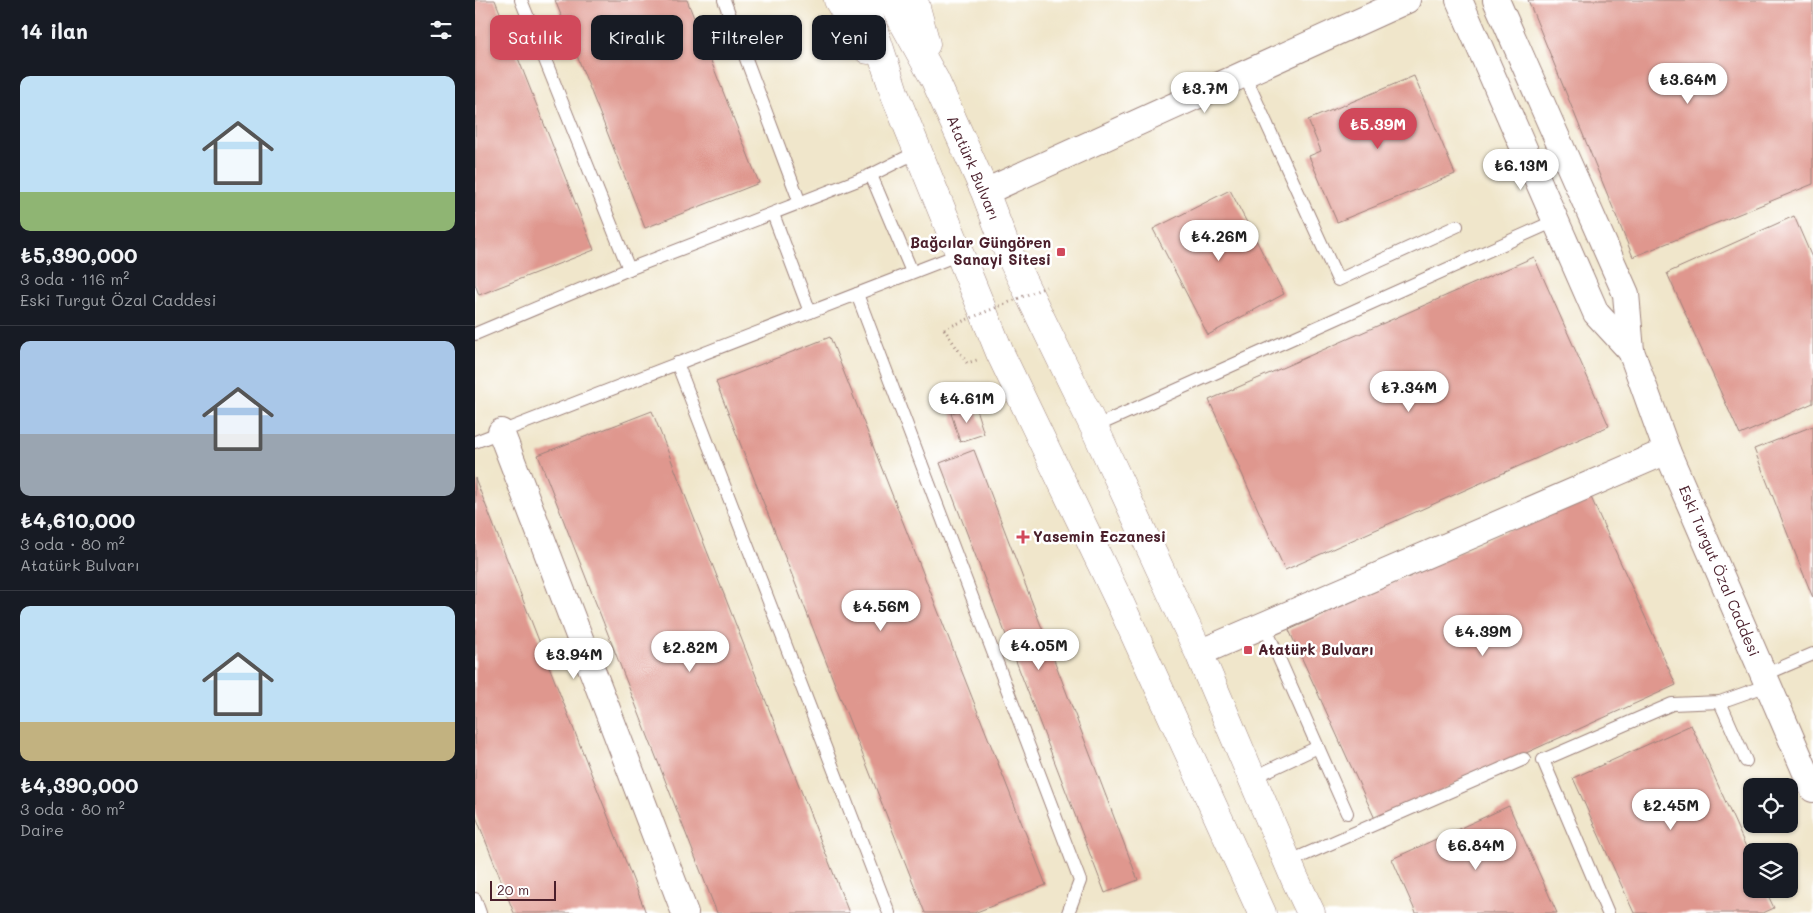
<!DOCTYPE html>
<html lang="tr">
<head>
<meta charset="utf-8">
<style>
	body { margin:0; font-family:Mali,sans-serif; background:#20242c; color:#f1f3f6; height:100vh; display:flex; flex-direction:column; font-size:19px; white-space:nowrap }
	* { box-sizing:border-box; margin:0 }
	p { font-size:16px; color:#9ea1a6 }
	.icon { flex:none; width:28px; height:28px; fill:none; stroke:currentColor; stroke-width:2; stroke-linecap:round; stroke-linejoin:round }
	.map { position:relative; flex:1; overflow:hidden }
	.details { display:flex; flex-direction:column; background:#171b24; width:475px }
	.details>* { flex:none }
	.banner { position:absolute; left:15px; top:15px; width:475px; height:45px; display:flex; gap:10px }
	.tools { position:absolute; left:1268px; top:778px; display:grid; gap:10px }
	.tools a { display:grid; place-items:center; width:55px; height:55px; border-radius:10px; background:#171b24; box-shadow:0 1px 4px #0004; font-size:25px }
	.scale { position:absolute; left:15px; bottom:12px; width:66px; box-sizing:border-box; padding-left:5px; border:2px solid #4a1f2b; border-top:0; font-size:14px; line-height:18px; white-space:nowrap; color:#4a1f2b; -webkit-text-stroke:4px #fff; paint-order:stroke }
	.price { position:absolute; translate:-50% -42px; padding:0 11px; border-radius:18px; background:#fff; color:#222; font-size:16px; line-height:32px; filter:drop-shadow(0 1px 2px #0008) }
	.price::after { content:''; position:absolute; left:50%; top:30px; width:15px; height:11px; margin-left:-8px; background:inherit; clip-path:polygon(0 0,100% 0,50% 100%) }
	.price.selected { background:#d1495b; color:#fff }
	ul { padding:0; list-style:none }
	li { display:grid; align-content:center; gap:10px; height:265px; padding:0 20px }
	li+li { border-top:1px solid #363941 }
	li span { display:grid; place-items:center; height:155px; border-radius:10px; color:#555 }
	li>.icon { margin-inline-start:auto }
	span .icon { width:90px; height:90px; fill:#fffc; stroke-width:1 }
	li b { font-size:21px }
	h2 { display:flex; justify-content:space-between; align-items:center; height:60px; padding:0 20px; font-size:21px }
	.tag { padding:0 18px; border-radius:10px; background:#171b24; box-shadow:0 1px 4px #0004; font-size:18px; line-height:45px }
	.tag.selected { background:#d1495b; color:#fff }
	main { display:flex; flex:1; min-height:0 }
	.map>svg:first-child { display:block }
	.building { fill:#df978e }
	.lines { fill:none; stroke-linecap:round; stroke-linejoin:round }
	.service-casing { stroke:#9d827b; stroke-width:14 }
	.minor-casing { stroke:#9d827b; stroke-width:28 }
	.primary-casing { stroke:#9d827b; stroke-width:29 }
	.path { stroke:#9d827b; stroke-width:3; stroke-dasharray:1 4; stroke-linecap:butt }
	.service { stroke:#fff; stroke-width:12 }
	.minor { stroke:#fff; stroke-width:26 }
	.primary { stroke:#fff; stroke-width:28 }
	.path-bridge { stroke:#9d827b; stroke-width:3; stroke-dasharray:1 4; stroke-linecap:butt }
	.poi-dot { fill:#d1495b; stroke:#fff; stroke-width:2 }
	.labels { text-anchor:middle; stroke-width:5; stroke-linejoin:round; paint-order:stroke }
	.street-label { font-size:15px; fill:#4a1f2b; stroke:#fff }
	.poi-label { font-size:15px; font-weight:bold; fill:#4a1f2b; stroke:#fff; text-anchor:start }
</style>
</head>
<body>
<main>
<section class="details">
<h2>14 ilan<svg class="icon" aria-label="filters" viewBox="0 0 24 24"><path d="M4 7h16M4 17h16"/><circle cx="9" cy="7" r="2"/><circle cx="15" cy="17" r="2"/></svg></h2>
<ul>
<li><span style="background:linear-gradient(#bfe0f5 75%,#8fb573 0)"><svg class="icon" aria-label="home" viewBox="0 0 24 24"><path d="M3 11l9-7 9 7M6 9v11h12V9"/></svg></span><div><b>₺5,390,000</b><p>3 oda · 116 m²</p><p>Eski Turgut Özal Caddesi</p></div></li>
<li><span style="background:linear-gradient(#a9c7e8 60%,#9aa5b1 0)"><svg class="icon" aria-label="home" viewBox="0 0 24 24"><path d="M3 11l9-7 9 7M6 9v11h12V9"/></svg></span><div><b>₺4,610,000</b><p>3 oda · 80 m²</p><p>Atatürk Bulvarı</p></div></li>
<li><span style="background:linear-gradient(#bfe0f5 75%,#c2b280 0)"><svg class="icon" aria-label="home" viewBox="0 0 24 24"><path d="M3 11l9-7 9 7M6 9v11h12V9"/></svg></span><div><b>₺4,390,000</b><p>3 oda · 80 m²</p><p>Daire</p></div></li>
</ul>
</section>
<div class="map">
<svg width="1338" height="913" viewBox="0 0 1338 913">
	<rect width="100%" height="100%" fill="#fff"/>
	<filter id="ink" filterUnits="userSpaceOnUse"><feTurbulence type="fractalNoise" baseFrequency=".02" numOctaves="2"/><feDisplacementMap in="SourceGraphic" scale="10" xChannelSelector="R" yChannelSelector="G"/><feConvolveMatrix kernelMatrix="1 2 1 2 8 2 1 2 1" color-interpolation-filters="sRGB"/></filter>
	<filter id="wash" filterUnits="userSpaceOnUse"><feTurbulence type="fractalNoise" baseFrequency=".0096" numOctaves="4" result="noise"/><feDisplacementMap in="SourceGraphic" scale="20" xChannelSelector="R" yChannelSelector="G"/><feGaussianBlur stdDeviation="1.12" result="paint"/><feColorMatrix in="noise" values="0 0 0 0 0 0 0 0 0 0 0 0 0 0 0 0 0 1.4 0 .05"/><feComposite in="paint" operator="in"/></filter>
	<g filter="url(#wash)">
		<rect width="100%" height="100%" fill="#f0e6cb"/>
		<g id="blocks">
			<g class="building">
				<polygon points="0,0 20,0 119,250 4,295 0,284"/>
				<polygon points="80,0 212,0 284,183 170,228"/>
				<polygon points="1053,0 1338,0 1338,184 1158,257"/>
				<polygon points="939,76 980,174 862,222 834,156 846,151 833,120"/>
				<polygon points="755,190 809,294 733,335 678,229"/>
				<polygon points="1319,216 1338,260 1338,403 1265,435 1192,273"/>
				<polygon points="1059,257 1134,426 810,570 734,400"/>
				<polygon points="355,337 571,885 499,913 450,913 241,382"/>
				<polygon points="500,406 509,434 485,442 476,413"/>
				<polygon points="177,411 374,913 242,913 63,455"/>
				<polygon points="1338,426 1338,598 1279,449"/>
				<polygon points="499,450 663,880 630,893 465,463"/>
				<polygon points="0,478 171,913 39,913 0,814"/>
				<polygon points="1114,493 1201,685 901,821 814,630"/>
				<polygon points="1216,725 1276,858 1276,889 1290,889 1299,908 1288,913 1159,913 1098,778"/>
				<polygon points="1034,806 1082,913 941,913 917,859"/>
			</g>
		</g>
	</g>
	<g filter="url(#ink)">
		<use href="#blocks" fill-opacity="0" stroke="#9d827b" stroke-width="1"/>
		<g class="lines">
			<g class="service-casing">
				<g id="service">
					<polyline points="46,0 154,269"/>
					<polyline points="249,0 325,203"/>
					<polyline points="769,74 863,280 982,226"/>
					<polyline points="396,175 437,272"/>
					<polyline points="298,214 335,312"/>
					<polyline points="382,294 605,881 593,913"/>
					<polyline points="0,334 154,269 396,175 444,151"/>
					<polyline points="202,363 414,913"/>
					<polyline points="619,427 1082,220"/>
					<polyline points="0,442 485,254"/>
					<polyline points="795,638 872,813"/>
					<polyline points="1289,675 1338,654"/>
					<polyline points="1245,702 1271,761"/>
					<polyline points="777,778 843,747"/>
					<polyline points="813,862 1049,759"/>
					<polyline points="0,899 5,913"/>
					<polyline points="1133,913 1068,760 1197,704 1245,702 1293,685"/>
				</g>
			</g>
			<g class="minor-casing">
				<g id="minor">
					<polyline points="984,0 1121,313 1156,351"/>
					<polyline points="1021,0 1151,294 1156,351 1192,451 1338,789"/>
					<polyline points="510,192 932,0"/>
					<polyline points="26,432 210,913"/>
					<polyline points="724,653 1192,451"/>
				</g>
			</g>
			<g class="primary-casing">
				<g id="primary">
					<polyline points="363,0 393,50"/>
					<polyline points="389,0 420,95 525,353 646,605 787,913"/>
					<polyline points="416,0 460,80 510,192 531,247 619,427 724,653 820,879 836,913"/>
					<polyline points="439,0 451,44"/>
				</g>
			</g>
			<polyline class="path" points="469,329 492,363 502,360"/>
			<use href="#service" class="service"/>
			<use href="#minor" class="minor"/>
			<use href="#primary" class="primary"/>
			<polyline class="path-bridge" points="469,329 571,287"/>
		</g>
	</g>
	<g class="poi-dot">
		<rect x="581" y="247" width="10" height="10" rx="2.5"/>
		<path d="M545.5 529.5h5v5h5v5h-5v5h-5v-5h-5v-5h5z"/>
		<rect x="768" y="645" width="10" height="10" rx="2.5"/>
	</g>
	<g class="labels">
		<g class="street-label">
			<text transform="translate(498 168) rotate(67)" y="5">Atatürk Bulvarı</text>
			<text transform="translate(1244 571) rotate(67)" y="5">Eski Turgut Özal Caddesi</text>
		</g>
		<g class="poi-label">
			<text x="576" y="248" text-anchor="end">Bağcılar Güngören<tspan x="576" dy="17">Sanayi Sitesi</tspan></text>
			<text x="558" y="542">Yasemin Eczanesi</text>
			<text x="783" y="655">Atatürk Bulvarı</text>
		</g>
	</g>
</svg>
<div class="tools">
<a><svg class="icon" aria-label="locate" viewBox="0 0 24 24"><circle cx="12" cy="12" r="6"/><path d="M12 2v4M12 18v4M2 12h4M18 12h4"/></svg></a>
<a><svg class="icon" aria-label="layers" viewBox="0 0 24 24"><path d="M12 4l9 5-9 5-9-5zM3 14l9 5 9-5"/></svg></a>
</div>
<div class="scale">20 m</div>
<b class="price" style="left:1213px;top:105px">₺3.64M</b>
<b class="price" style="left:730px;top:114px">₺3.7M</b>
<b class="price selected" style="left:903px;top:150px">₺5.39M</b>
<b class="price" style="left:1046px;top:191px">₺6.13M</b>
<b class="price" style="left:744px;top:262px">₺4.26M</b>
<b class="price" style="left:934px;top:413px">₺7.34M</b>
<b class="price" style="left:492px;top:424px">₺4.61M</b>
<b class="price" style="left:406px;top:632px">₺4.56M</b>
<b class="price" style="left:1008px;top:657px">₺4.39M</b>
<b class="price" style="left:564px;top:671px">₺4.05M</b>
<b class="price" style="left:215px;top:673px">₺2.82M</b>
<b class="price" style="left:99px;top:680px">₺3.94M</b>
<b class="price" style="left:1196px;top:831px">₺2.45M</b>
<b class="price" style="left:1001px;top:871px">₺6.84M</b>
<div class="banner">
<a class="tag selected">Satılık</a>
<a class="tag">Kiralık</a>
<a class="tag">Filtreler</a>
<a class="tag">Yeni</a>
</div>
</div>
</main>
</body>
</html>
